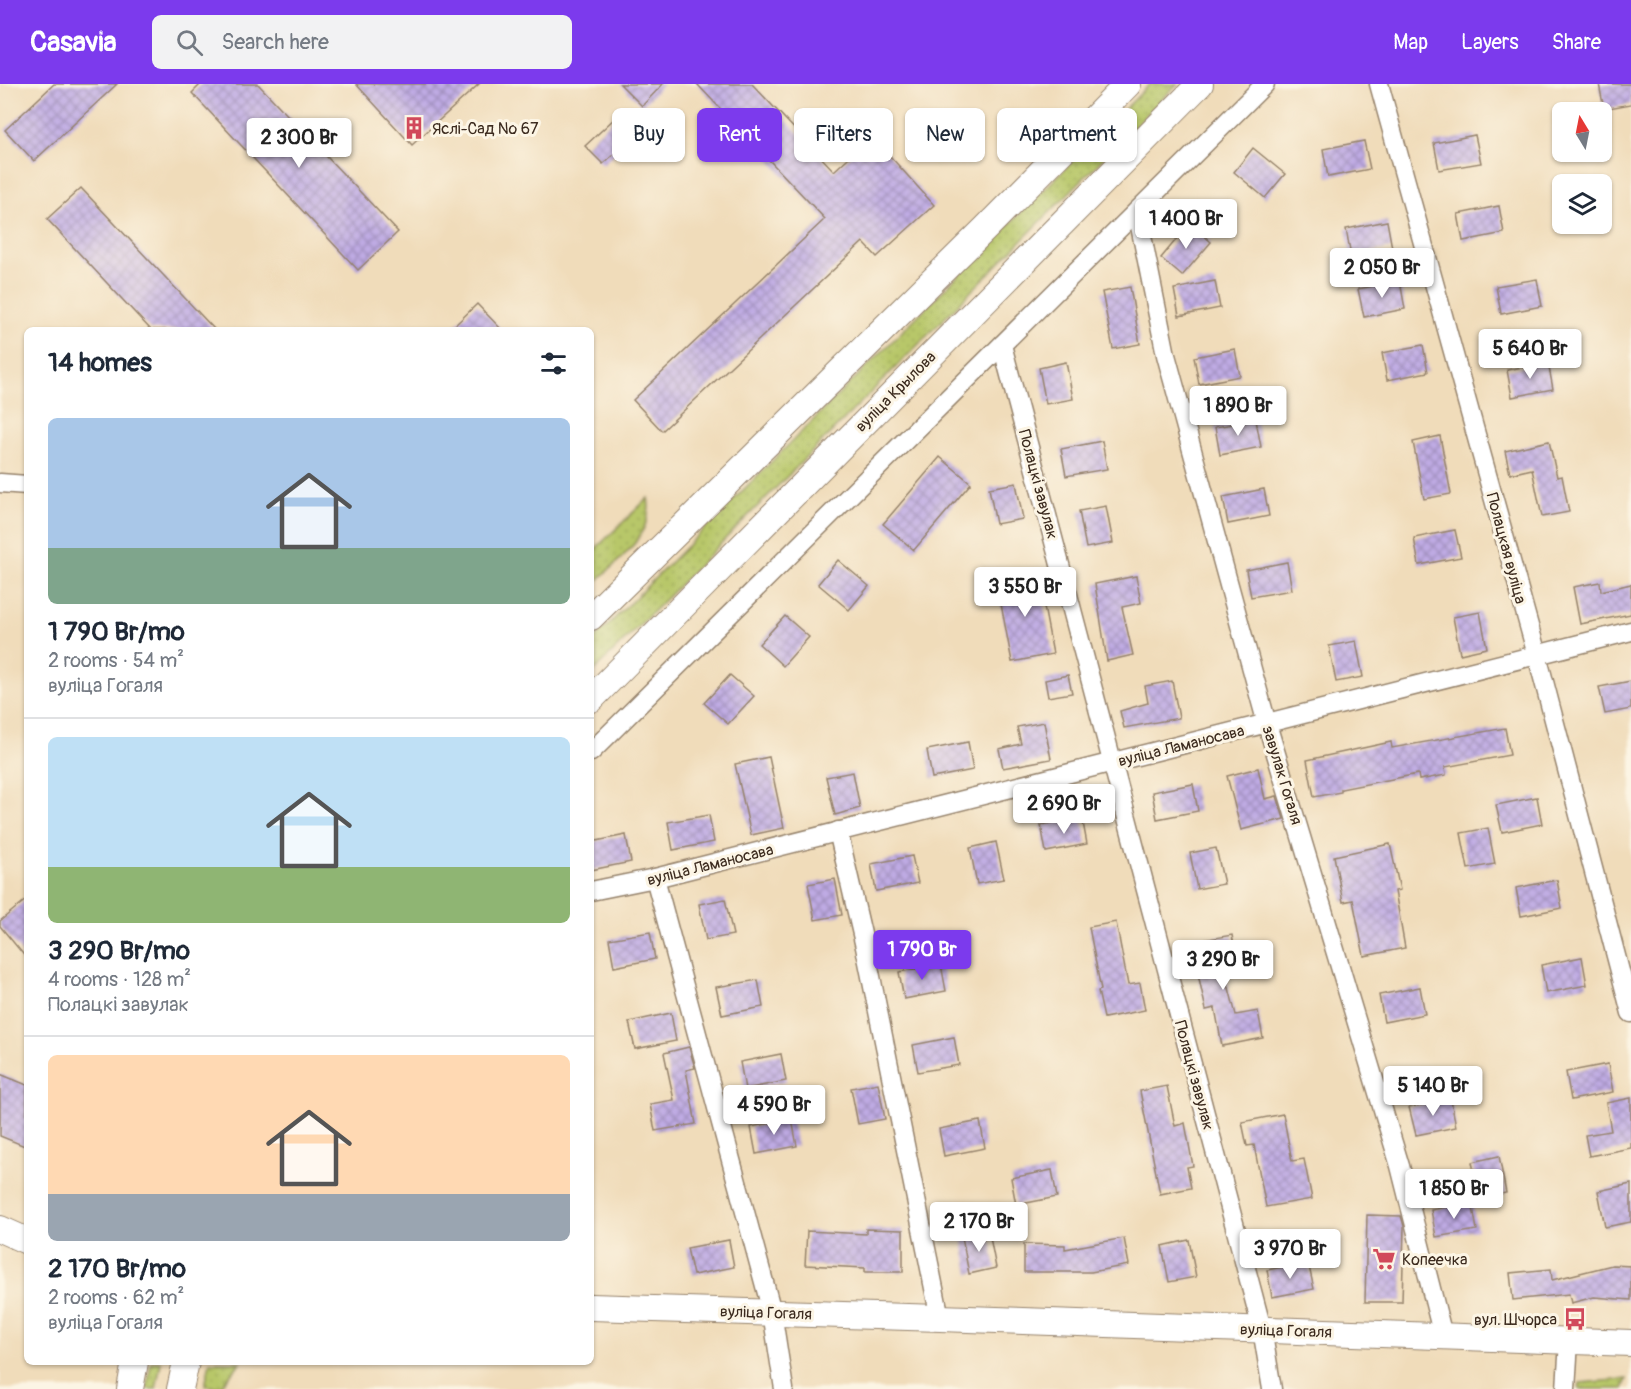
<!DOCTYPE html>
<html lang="en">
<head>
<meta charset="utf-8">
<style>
	body { margin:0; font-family:Pangolin,sans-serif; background:#f2f2f3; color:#1f2937; height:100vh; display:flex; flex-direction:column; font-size:22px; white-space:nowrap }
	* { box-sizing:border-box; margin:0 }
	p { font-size:20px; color:#747a83 }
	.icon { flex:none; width:33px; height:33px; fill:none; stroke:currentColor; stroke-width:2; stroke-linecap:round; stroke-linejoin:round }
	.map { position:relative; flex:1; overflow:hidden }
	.drawer { position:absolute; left:24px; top:243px; width:570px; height:1038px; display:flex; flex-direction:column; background:#fff; border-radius:9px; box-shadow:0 2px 4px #0004 }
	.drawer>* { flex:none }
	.banner { position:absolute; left:612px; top:24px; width:570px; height:54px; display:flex; gap:12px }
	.needle { width:39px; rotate:350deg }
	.tools { position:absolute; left:1552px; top:18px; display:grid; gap:12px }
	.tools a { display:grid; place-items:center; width:60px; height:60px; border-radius:9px; background:#fff; box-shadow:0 2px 4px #0004; font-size:30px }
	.price { position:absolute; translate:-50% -51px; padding:0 14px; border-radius:6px; background:#fff; color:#222; font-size:20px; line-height:39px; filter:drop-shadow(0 2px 3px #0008) }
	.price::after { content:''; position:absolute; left:50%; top:36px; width:18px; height:14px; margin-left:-9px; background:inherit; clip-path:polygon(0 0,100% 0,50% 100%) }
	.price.active { background:#7c3aed; color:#fff }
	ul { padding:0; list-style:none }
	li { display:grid; align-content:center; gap:12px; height:318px; padding:0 24px }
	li+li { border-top:2px solid #e0e1e3 }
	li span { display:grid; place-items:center; height:186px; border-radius:9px; color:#555 }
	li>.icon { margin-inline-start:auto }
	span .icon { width:108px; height:108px; fill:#fffc; stroke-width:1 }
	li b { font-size:26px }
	h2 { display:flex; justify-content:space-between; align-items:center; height:72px; padding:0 24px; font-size:26px }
	.pill { padding:0 21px; border-radius:9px; background:#fff; box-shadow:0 2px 4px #0004; font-size:21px; line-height:54px }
	.pill.active { background:#7c3aed; color:#fff }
	header { display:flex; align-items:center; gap:36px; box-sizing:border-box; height:84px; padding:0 30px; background:#7c3aed; color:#fff }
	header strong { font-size:28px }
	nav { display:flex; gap:33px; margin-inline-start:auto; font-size:21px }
	.search { width:420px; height:54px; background:#f2f2f3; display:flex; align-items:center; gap:15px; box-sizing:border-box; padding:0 21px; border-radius:9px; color:#747a83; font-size:22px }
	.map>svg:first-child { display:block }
	.grass { fill:url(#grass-dots); stroke:#7a7844; stroke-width:1.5 }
	.building { fill:url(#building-cross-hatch) }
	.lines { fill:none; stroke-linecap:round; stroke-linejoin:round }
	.minor-casing { stroke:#96836c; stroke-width:21 }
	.secondary-casing { stroke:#96836c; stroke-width:28 }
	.minor { stroke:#fff; stroke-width:18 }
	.secondary { stroke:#fff; stroke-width:26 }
	.labels { text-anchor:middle; stroke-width:6; stroke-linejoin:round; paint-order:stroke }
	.poi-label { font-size:16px; fill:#3b2a1e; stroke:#fcf5e5; text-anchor:start }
	.street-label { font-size:16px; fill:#3b2a1e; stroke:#fcf5e5 }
</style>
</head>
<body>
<header>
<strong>Casavia</strong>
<div class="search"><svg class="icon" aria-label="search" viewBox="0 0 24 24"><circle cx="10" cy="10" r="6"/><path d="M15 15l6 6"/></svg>Search here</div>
<nav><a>Map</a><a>Layers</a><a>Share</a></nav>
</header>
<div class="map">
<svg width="1631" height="1305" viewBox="0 0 1631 1305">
	<defs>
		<pattern id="grass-dots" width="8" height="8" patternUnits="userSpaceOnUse" patternTransform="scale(1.5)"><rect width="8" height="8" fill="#b8c769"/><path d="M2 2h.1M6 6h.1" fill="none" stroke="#9fab5b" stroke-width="1.8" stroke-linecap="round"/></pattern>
		<pattern id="building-cross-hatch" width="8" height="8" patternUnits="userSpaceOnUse" patternTransform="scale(1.5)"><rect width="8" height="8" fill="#bfabe4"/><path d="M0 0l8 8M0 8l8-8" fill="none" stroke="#9c8bb8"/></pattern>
	</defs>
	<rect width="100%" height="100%" fill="#fcf5e5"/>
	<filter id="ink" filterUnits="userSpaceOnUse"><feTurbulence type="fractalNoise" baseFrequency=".0167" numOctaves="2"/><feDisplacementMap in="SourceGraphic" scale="12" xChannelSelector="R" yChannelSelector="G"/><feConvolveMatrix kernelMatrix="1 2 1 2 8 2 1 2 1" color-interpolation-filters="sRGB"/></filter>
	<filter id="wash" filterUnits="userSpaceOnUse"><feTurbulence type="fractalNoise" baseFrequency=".008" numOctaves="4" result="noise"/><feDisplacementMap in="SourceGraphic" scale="24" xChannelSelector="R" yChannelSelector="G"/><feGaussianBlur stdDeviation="1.35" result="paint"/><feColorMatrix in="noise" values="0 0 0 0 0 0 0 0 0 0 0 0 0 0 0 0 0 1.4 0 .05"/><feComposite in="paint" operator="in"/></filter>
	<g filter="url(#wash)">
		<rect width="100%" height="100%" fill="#f0dcba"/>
		<g class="grass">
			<polygon points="1150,0 1177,0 591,590 591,558"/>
			<path d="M648 414C655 452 615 479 591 502V469Z"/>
			<polygon points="151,1278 161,1278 156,1305 147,1305"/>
			<polygon points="210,1278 241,1278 220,1303 205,1302"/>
			<polygon points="1627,1295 1623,1305 1579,1305 1580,1299"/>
		</g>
		<g id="blocks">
			<g class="building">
				<polygon points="54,0 117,0 34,77 5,46"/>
				<polygon points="201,0 258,0 398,148 358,186 192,9"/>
				<polygon points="356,0 479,0 412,61"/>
				<polygon points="620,0 663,0 642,22"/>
				<polygon points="697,0 752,0 834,87 872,52 934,121 877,173 863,158 662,347 633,316 825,135"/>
				<polygon points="1599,0 1631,0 1631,20 1604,25"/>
				<polygon points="617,32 634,52 603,80 585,62"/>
				<polygon points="1475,51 1481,79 1439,86 1434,59"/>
				<polygon points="1364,57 1370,85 1328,93 1323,65"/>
				<polygon points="1253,64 1285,90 1265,114 1234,88"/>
				<polygon points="81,104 215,246 151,246 47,135"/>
				<polygon points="1499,122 1504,149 1463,157 1458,130"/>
				<polygon points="1387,137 1392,164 1351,172 1346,145"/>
				<polygon points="1190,139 1211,158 1182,192 1161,174"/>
				<polygon points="1537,195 1542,222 1501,230 1496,202"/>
				<polygon points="1215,197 1220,224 1179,232 1174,205"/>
				<polygon points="1400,197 1405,225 1364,233 1358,205"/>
				<polygon points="1130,203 1140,260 1113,265 1102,208"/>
				<polygon points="477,220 502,246 450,246"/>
				<polygon points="1423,261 1428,288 1387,296 1382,269"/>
				<polygon points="1235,265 1240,292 1199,300 1194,273"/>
				<polygon points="1066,278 1073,315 1046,320 1039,284"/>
				<polygon points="1548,278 1553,305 1512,313 1507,286"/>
				<polygon points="1256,336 1261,363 1220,371 1215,343"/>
				<polygon points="1440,352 1451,410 1424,415 1413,358"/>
				<polygon points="1102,357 1107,385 1066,392 1061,365"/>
				<polygon points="1549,357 1557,393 1562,392 1569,428 1542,433 1532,385 1510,390 1505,367"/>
				<polygon points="940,373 971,399 914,466 883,440"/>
				<polygon points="1016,399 1023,435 996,440 989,404"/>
				<polygon points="1264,405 1269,432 1228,440 1223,413"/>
				<polygon points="1106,422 1113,459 1086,464 1079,427"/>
				<polygon points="1455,446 1461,473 1419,481 1414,454"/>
				<polygon points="838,476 869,502 849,526 818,500"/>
				<polygon points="1287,478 1292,506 1251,513 1246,486"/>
				<polygon points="1038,491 1053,570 1012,578 997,499"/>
				<polygon points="1136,492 1141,519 1122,523 1133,571 1107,577 1095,500"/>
				<polygon points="1600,498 1601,507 1631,500 1631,530 1580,540 1573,503"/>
				<polygon points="1480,528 1487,564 1460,570 1453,533"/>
				<polygon points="785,532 809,553 783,582 759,560"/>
				<polygon points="1356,557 1363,593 1336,598 1329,562"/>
				<polygon points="730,591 754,612 728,640 704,619"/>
				<polygon points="1068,591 1072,609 1048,613 1045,596"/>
				<polygon points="1172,597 1179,634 1124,644 1120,627 1148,619 1145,602"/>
				<polygon points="1631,597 1631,625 1605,630 1599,603"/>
				<polygon points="1044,638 1051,675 1003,684 999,665 1021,660 1017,643"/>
				<polygon points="1505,644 1510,671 1445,683 1446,691 1419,696 1418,690 1341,705 1341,708 1314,713 1307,676 1391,658 1392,664"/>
				<polygon points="968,658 973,686 932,694 927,666"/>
				<polygon points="769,673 784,744 751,751 735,680"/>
				<polygon points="1258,684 1265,715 1277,712 1284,735 1241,746 1227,692"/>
				<polygon points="853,688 860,724 835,731 826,693"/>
				<polygon points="1193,700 1198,727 1157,735 1152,708"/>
				<polygon points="1537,713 1542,740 1502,748 1496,721"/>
				<polygon points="709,731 714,758 673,766 668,738"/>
				<polygon points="1082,733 1087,760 1046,768 1041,741"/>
				<polygon points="1488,744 1495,780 1468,785 1461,749"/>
				<polygon points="626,751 631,778 591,786 591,758"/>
				<polygon points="996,758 1004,795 977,800 970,764"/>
				<polygon points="1390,760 1400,806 1395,807 1405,864 1364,872 1353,816 1343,818 1334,772"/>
				<polygon points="1216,764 1224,800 1197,805 1190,769"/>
				<polygon points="912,772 918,799 876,807 871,780"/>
				<polygon points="835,795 842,831 815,836 808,800"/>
				<polygon points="1557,796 1562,824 1521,832 1516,804"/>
				<polygon points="27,815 27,875 0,842 0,837"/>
				<polygon points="725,815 733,851 706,856 699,820"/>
				<polygon points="1116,838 1128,901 1140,899 1145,926 1104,934 1098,907 1101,906 1089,843"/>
				<polygon points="650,848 655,875 614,883 609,855"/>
				<polygon points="1232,851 1237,878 1223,881 1236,931 1258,927 1263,954 1222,962 1215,924 1206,926 1191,858"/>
				<polygon points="1582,873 1587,901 1546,909 1541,881"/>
				<polygon points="941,880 946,907 904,915 899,888"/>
				<polygon points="758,896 763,923 722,931 716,903"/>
				<polygon points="1420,903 1425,930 1384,938 1379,911"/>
				<polygon points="671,929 676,957 635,965 629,938"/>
				<polygon points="954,953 959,981 918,988 913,961"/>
				<polygon points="689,963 695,984 686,986 696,1040 655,1047 650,1020 674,1016 664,969"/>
				<polygon points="781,970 786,997 745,1005 740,978"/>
				<polygon points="1608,980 1613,1008 1571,1016 1566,988"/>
				<polygon points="0,990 27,1001 27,1063 0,1052"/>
				<polygon points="878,999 885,1035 858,1040 851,1004"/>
				<polygon points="1167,1002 1175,1042 1185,1039 1193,1082 1187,1083 1191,1104 1160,1110 1140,1007"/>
				<polygon points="1631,1014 1631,1064 1589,1072 1585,1051 1611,1047 1606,1019"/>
				<polygon points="1451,1016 1456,1043 1416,1051 1409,1023"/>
				<polygon points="1283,1030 1292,1077 1304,1075 1312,1115 1266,1123 1254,1061 1247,1062 1242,1038"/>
				<polygon points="792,1035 797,1062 756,1070 751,1043"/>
				<polygon points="980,1037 985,1064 944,1072 939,1045"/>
				<polygon points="1499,1072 1506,1109 1480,1114 1472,1078"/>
				<polygon points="1052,1086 1057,1113 1016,1121 1011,1094"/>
				<polygon points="1631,1100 1631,1138 1605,1143 1598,1107"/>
				<polygon points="1472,1118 1477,1146 1436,1153 1431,1126"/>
				<polygon points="1367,1131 1401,1132 1404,1142 1402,1218 1365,1218"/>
				<polygon points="866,1145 903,1146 903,1188 865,1188 865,1184 805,1181 807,1147 866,1150"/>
				<polygon points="989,1148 996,1184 969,1190 962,1153"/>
				<polygon points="1124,1154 1129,1181 1091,1188 1024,1188 1024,1160 1065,1161 1065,1165"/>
				<polygon points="729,1156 734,1183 693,1191 687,1164"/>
				<polygon points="1189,1156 1196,1193 1169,1198 1162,1162"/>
				<polygon points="1308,1178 1314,1205 1272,1213 1267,1186"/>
				<polygon points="1612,1181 1631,1182 1631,1216 1594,1213 1571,1219 1569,1210 1513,1216 1510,1189 1551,1185 1552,1196"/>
			</g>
		</g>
	</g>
	<g filter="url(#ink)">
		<use href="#blocks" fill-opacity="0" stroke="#96836c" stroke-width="1.5"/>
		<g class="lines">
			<g class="minor-casing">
				<g id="minor">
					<polyline points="1379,0 1537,571 1631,929"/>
					<polyline points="1137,127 1166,271 1267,640 1400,1082 1443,1252"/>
					<polyline points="1002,261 1262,1245 1272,1305"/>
					<polyline points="0,399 27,401"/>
					<polyline points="591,668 1265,0"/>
					<polyline points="838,747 865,863 940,1234"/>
					<polyline points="655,794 772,1228 784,1305"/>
					<polyline points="591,807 655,794 1631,547"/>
					<polyline points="1566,1305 1569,1257"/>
				</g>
			</g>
			<g class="secondary-casing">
				<g id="secondary">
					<polyline points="591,533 985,145 1128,0"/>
					<polyline points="591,615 1200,0"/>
					<polyline points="0,1145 27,1157"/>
					<polyline points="591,1223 940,1234 1631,1259"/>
					<polyline points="130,1305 135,1278"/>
					<polyline points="180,1305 186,1278"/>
				</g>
			</g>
			<use href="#minor" class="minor"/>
			<use href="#secondary" class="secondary"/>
		</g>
	</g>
	<defs>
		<g id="building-bare" transform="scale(1.8)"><path d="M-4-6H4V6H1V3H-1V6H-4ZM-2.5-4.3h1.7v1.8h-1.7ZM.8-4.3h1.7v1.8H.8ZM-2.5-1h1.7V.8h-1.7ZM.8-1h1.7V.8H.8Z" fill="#d1495b" stroke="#fcf5e5" stroke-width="2.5" paint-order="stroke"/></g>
		<g id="supermarket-bare" transform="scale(1.8)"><path d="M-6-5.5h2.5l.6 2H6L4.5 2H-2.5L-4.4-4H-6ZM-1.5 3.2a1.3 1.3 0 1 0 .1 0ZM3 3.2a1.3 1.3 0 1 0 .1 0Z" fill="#d1495b" stroke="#fcf5e5" stroke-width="2.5" paint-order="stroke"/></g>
		<g id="bus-bare" transform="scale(1.8)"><path d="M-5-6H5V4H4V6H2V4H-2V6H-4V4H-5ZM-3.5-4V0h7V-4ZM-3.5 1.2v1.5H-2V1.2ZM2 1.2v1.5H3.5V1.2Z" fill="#d1495b" stroke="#fcf5e5" stroke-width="2.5" paint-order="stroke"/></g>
	</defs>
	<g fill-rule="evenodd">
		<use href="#building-bare" x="414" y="44"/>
		<use href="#supermarket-bare" x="1384" y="1175"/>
		<use href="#bus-bare" x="1575" y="1235"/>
	</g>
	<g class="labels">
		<g class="poi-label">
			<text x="432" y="50">Яслі-Сад № 67</text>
			<text x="1402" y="1181">Копеечка</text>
			<text x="1557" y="1241" text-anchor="end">вул. Шчорса</text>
		</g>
		<g class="street-label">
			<text transform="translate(895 307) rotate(-45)" y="6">вуліца Крылова</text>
			<text transform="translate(1039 400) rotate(75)" y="6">Полацкі завулак</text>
			<text transform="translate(1507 464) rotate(75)" y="6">Полацкая вуліца</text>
			<text transform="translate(1181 661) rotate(-14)" y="6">вуліца Ламаносава</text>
			<text transform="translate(1283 691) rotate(73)" y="6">завулак Гогаля</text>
			<text transform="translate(710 780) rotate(-14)" y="6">вуліца Ламаносава</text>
			<text transform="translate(1195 991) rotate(75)" y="6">Полацкі завулак</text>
			<text transform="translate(766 1228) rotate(2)" y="6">вуліца Гогаля</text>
			<text transform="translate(1286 1246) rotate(2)" y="6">вуліца Гогаля</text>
		</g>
	</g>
</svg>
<div class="tools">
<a><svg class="needle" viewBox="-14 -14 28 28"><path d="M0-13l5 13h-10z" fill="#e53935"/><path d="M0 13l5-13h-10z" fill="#747a83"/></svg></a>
<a><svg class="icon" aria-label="layers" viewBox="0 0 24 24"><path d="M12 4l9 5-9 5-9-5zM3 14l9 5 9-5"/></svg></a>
</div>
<b class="price" style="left:299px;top:85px">2 300 Br</b>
<b class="price" style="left:1186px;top:166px">1 400 Br</b>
<b class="price" style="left:1382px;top:215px">2 050 Br</b>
<b class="price" style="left:1530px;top:296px">5 640 Br</b>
<b class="price" style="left:1238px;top:353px">1 890 Br</b>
<b class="price" style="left:1025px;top:534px">3 550 Br</b>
<b class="price" style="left:1064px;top:751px">2 690 Br</b>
<b class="price active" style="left:922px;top:897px">1 790 Br</b>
<b class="price" style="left:1223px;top:907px">3 290 Br</b>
<b class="price" style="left:1433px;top:1033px">5 140 Br</b>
<b class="price" style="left:774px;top:1052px">4 590 Br</b>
<b class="price" style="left:1454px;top:1136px">1 850 Br</b>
<b class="price" style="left:979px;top:1169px">2 170 Br</b>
<b class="price" style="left:1290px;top:1196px">3 970 Br</b>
<div class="banner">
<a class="pill">Buy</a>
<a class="pill active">Rent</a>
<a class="pill">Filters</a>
<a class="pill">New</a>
<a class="pill">Apartment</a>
</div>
<section class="drawer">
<h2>14 homes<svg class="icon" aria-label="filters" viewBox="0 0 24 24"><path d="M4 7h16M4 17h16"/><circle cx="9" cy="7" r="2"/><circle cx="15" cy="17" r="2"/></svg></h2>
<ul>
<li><span style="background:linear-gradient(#a9c7e8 70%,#7fa58c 0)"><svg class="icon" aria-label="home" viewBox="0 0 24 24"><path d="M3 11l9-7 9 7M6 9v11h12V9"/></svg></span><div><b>1 790 Br/mo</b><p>2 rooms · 54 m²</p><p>вуліца Гогаля</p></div></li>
<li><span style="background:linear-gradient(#bfe0f5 70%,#8fb573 0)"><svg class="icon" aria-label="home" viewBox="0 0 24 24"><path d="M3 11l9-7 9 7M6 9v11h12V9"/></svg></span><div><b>3 290 Br/mo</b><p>4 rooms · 128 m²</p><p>Полацкі завулак</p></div></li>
<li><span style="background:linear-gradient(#ffd9b3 75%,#9aa5b1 0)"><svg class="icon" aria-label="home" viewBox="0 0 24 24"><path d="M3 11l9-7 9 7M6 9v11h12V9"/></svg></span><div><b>2 170 Br/mo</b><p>2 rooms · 62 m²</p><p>вуліца Гогаля</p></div></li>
</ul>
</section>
</div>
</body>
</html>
